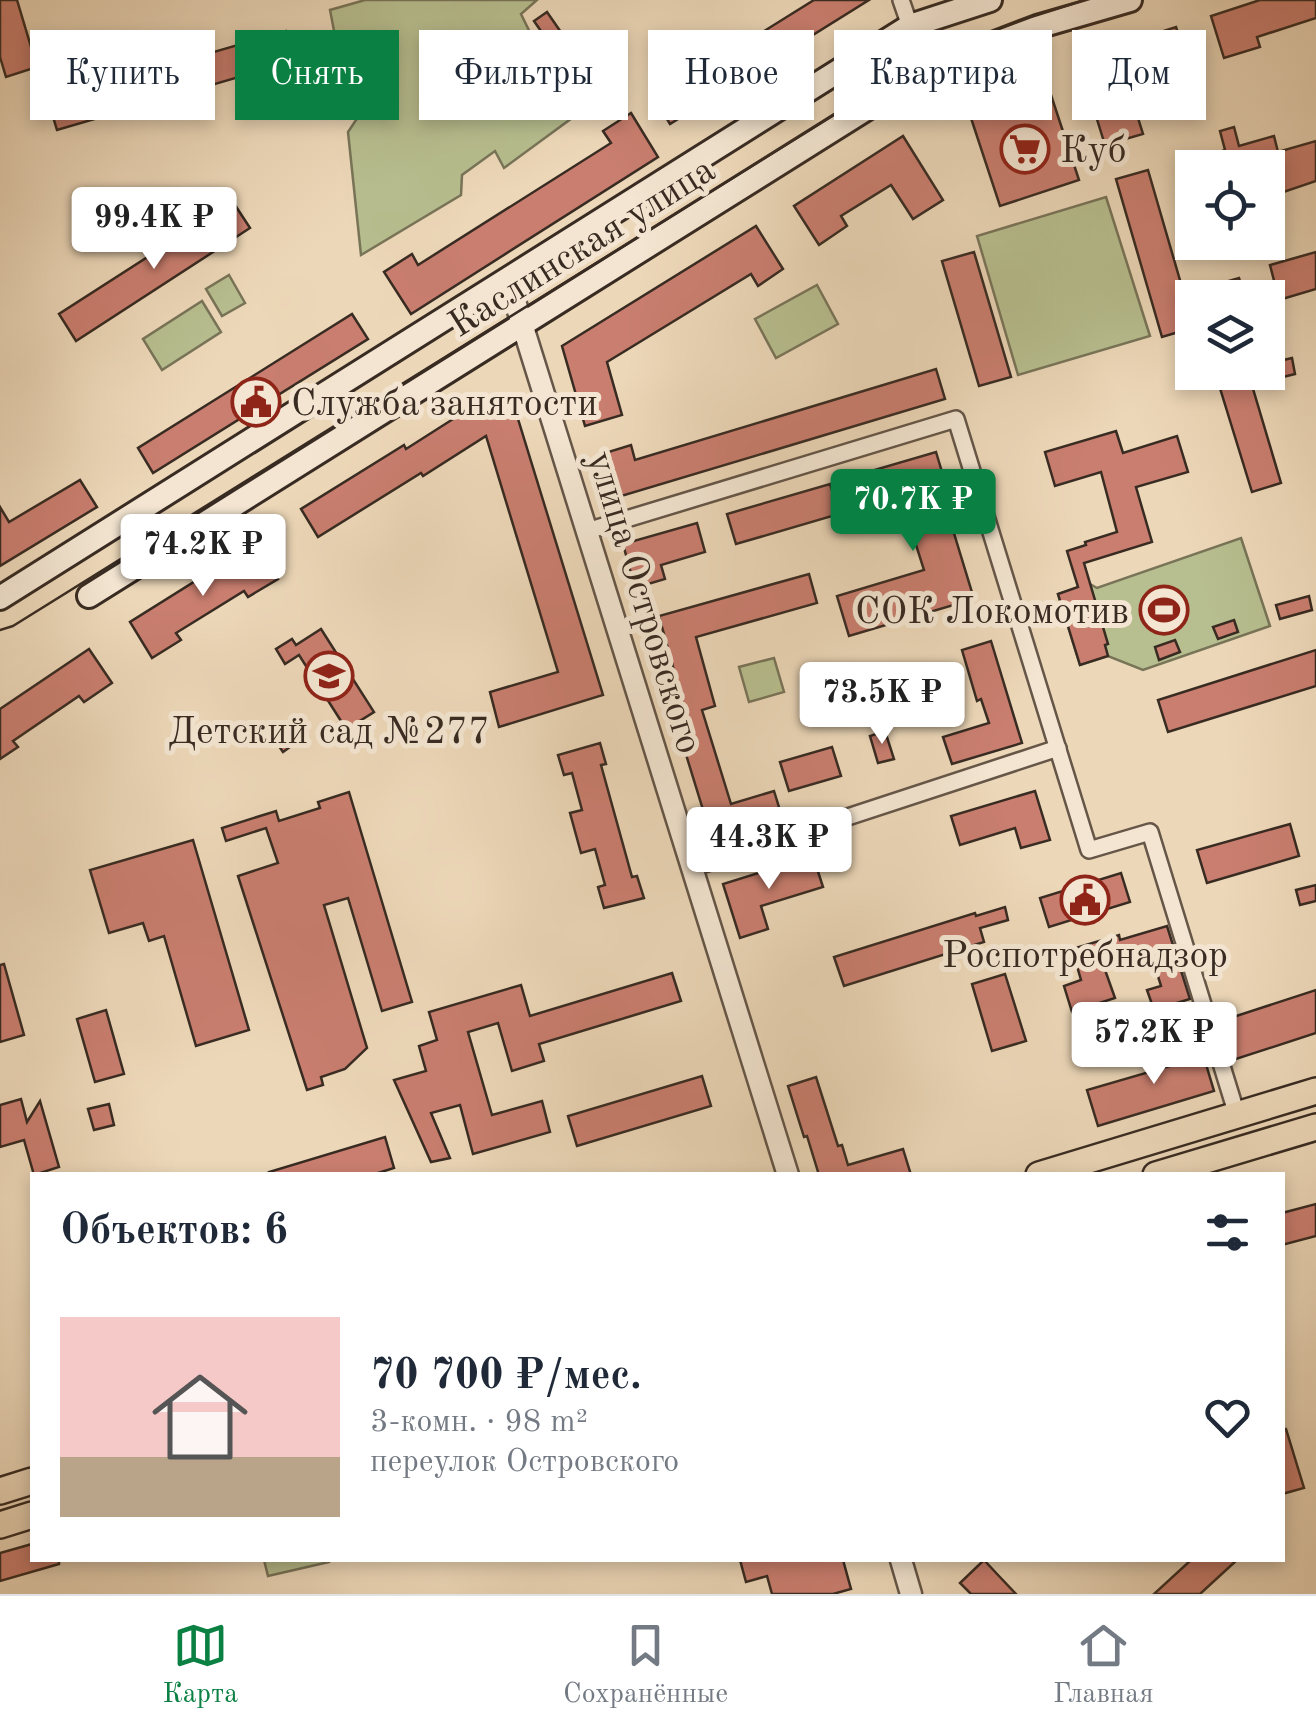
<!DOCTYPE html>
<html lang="ru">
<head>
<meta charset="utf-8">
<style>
	body { margin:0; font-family:"Old Standard TT",serif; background:#f2f2f3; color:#1f2937; height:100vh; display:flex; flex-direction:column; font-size:38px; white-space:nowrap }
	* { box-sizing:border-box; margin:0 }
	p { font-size:32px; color:#747a83 }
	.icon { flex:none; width:55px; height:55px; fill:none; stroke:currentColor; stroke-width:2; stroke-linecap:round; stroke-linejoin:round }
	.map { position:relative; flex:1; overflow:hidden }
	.panel { position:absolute; left:30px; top:1172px; width:1255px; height:390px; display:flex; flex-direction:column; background:#fff; border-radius:0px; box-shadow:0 5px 15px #0003 }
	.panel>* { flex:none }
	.top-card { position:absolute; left:30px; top:30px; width:1258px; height:90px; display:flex; gap:20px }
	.fabs { position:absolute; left:1175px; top:150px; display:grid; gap:20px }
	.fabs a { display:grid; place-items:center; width:110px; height:110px; border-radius:0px; background:#fff; box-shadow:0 5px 15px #0003; font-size:50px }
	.price { position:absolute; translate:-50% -85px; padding:0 22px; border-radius:10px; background:#fff; color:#222; font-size:32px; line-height:65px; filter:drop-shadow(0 2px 5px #0008) }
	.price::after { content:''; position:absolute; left:50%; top:60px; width:30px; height:22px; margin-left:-15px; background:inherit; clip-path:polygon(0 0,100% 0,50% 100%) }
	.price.on { background:#0b8043; color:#fff }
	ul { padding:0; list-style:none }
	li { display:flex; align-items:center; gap:30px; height:250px; padding:0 30px }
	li+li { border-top:2px solid #e0e1e3 }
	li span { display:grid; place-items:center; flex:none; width:280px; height:200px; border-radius:0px; color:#555 }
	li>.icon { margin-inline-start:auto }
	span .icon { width:120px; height:120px; fill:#fffc; stroke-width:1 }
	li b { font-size:42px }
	h2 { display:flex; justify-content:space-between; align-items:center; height:120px; padding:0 30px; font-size:42px }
	.pill { padding:0 35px; border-radius:0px; background:#fff; box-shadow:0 5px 15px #0003; font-size:35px; line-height:90px }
	.pill.on { background:#0b8043; color:#fff }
	.menu { display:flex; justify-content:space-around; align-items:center; height:140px; border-top:2px solid #e0e1e3; background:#fff; font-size:28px; color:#747a83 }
	.menu a { display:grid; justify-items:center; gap:5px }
	.menu .on { color:#0b8043 }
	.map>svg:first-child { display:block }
	.green { fill:#b7be8f; stroke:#787458; stroke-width:2.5 }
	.building { fill:#c97e6f; stroke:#382b22; stroke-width:2.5 }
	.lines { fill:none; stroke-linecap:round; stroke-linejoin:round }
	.minor-casing { stroke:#655648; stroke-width:20 }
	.tertiary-casing { stroke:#655648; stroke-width:25 }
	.secondary-casing { stroke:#382b22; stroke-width:28 }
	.primary-casing { stroke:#382b22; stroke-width:30 }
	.minor { stroke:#f3e5d1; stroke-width:15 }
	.tertiary { stroke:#f3e5d1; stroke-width:20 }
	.secondary { stroke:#f3e5d1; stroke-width:22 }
	.primary { stroke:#ecd7b8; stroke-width:25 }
	.tram { stroke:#382b22; stroke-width:2.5 }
	.labels { text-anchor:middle; stroke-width:10; stroke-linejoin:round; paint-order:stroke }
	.poi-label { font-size:38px; fill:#382b22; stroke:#f3e5d1; text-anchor:start }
	.street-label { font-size:38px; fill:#382b22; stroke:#f3e5d1 }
</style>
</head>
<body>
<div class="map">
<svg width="1316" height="1594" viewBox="0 0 1316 1594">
	<rect width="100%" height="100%" fill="#ecd7b8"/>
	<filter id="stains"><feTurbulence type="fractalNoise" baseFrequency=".002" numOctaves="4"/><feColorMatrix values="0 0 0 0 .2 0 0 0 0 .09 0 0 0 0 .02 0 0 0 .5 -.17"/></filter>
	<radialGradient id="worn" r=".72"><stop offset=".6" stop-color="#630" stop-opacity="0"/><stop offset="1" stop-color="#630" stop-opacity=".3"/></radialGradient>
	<g class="green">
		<polygon points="365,0 537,0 521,14 572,118 504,168 495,151 462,175 461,195 361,255 348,132 378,87 341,67 330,10"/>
		<polygon points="1106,197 1150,336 1018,375 977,236"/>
		<polygon points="229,275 245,303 222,316 206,289"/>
		<polygon points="817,285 838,324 776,358 755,319"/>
		<polygon points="202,301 221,332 162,370 143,339"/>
		<polygon points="1241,538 1270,626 1143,670 1108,656 1080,665 1058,594 1090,584 1097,588"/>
		<polygon points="774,658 784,692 749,702 739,667"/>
		<polygon points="264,1560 329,1560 329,1562 268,1576"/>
	</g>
	<g class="building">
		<polygon points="0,0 17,0 37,67 6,77 0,57"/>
		<polygon points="814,0 869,0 670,124 655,99"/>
		<polygon points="1260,0 1316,0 1316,18 1257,37 1260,47 1224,58 1211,16"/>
		<polygon points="547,12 574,51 561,60 534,21"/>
		<polygon points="1176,27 1188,64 1127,83 1143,134 1105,145 1078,58"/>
		<polygon points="286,31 294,61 57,130 48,100"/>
		<polygon points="1050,92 1079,180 1000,206 971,118"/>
		<polygon points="631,113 658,157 411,314 384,272 412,254 418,265 611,143 603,131"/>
		<polygon points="1234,127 1239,146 1274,136 1278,152 1316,141 1316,181 1272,196 1268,180 1268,168 1226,168 1222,151 1225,150 1220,131"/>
		<polygon points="903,136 943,200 913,219 891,185 841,216 847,226 819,245 794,206"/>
		<polygon points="1148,170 1184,294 1239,278 1245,298 1192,298 1192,328 1162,337 1116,179"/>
		<polygon points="233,202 250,228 76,341 59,314"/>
		<polygon points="756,226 783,269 758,286 751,274 607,362 622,415 585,426 562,346"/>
		<polygon points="974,252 1011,377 979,386 942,261"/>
		<polygon points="1316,252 1316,289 1279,300 1270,265"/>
		<polygon points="352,314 368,339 153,473 138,448"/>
		<polygon points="1292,358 1295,374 1283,377 1279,361"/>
		<polygon points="936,369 945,399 618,497 605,453 631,445 635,460"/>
		<polygon points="1215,372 1248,372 1281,483 1252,492"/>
		<polygon points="475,405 518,419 603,695 499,727 490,692 558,672 486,436 423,476 421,473 318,537 301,509 404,445 406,449"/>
		<polygon points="1116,431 1123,453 1177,436 1188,472 1136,487 1152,542 1084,563 1108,644 1105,645 1108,656 1080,665 1058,594 1078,587 1067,551 1086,545 1085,542 1117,532 1101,472 1055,486 1045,452"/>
		<polygon points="936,452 948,492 942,494 974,599 849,636 837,596 924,570 910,526 927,520 917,488 872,501 864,473"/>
		<polygon points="80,480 97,507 0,566 0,507 9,522"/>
		<polygon points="830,484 839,514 736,544 727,514"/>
		<polygon points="697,523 705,552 661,565 665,579 635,588 623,544"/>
		<polygon points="256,543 278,579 248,597 244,591 176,633 181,640 152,658 130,622"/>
		<polygon points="809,574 817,603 696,637 715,706 702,710 731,804 774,791 782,817 712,839 680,735 691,732 659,616"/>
		<polygon points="1309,596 1312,610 1280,619 1276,605"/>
		<polygon points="1234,620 1238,632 1218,639 1213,627"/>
		<polygon points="321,629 374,712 347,729 350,734 334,744 326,731 341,721 299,655 285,664 276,649 292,639 296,645"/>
		<polygon points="1175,640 1180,652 1159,660 1155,647"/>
		<polygon points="991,641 1022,743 952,764 943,737 989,723 981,699 977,701 962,650"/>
		<polygon points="89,649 112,683 84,702 79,696 13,741 18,747 0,759 0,709"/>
		<polygon points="1316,650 1316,686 1168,732 1158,700"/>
		<polygon points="292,727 301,739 283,752 274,739"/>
		<polygon points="885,731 894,759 878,763 870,736"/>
		<polygon points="600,743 606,764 601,765 632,877 637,876 644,898 604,908 598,887 605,885 595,849 581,853 570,813 582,810 572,773 564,775 558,755"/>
		<polygon points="832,747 841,776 789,791 780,762"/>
		<polygon points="1035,791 1050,840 1021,848 1015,828 960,845 951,816"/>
		<polygon points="349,792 412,1002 382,1011 348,898 324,905 367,1048 345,1069 321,1077 323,1085 307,1090 238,876 278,863 266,828 226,841 222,828 276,811 279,821 320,808 318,802"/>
		<polygon points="1290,824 1299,856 1207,883 1197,850"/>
		<polygon points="193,840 249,1030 196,1046 164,936 149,941 143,923 109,933 90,870"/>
		<polygon points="813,856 823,887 761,906 768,929 740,938 723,884"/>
		<polygon points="1121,873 1130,902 1049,927 1040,898"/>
		<polygon points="1316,885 1316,901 1300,905 1296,890"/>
		<polygon points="1005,907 1008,920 980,928 984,942 844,986 834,957 975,913 976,916"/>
		<polygon points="1167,926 1190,999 1154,1010 1147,990 1161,986 1151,954 1104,967 1115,998 1072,1012 1064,986 1081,980 1072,949 1119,935 1120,940"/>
		<polygon points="4,964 24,1035 0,1042 0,965"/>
		<polygon points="672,973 681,1001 539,1044 544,1061 512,1071 498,1023 468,1032 492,1115 542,1101 550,1132 473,1154 460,1105 431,1113 450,1158 431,1162 394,1080 426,1071 419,1046 437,1040 429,1012 521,985 530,1016"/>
		<polygon points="1005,974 1026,1041 992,1051 972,984"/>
		<polygon points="1316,990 1316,1033 1236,1059 1224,1020"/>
		<polygon points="106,1010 124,1074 95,1082 77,1019"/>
		<polygon points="1199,1041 1214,1091 1098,1126 1087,1090 1170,1066 1165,1051"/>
		<polygon points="702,1076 711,1106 577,1146 568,1116"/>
		<polygon points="816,1077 838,1146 842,1145 848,1165 903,1149 911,1175 819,1175 807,1136 804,1137 788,1086"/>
		<polygon points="21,1099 27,1122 40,1101 59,1167 34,1175 24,1140 0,1147 0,1105"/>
		<polygon points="109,1104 114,1125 94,1130 88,1109"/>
		<polygon points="385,1137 394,1168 372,1175 270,1175 269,1172"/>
		<polygon points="1316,1204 1316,1236 1282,1245 1282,1213"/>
		<polygon points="1282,1429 1286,1429 1304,1488 1282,1494"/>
		<polygon points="32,1544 32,1560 59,1560 59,1564 0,1581 0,1553"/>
		<polygon points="740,1560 843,1560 851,1589 833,1594 772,1594 767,1576 746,1582"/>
		<polygon points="984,1560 998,1575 1016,1594 971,1594 960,1583"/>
		<polygon points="1191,1560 1237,1560 1200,1594 1154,1594"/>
	</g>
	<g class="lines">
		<g class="minor-casing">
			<g id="minor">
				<polyline points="901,0 910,26"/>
				<polyline points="587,531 956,419 1089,850 1150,832 1237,1115"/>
				<polyline points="692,868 1058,748"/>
			</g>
		</g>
		<g class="tertiary-casing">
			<g id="tertiary">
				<polyline points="508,279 788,1175"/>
				<polyline points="901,1560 911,1594"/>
			</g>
		</g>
		<g class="secondary-casing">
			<g id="secondary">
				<polyline points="89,596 933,67 1037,27 1130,0"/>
				<polyline points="0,598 910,26 990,0"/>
			</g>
		</g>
		<g class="primary-casing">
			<g id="primary">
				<polyline points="1039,1175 1316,1091"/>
				<polyline points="1156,1175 1316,1127"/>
				<polyline points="0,1491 32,1481"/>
				<polyline points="0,1525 32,1515"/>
			</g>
		</g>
		<use href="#minor" class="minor"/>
		<use href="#tertiary" class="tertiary"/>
		<use href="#secondary" class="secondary"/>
		<use href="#primary" class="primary"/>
		<polyline class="tram" points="0,630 13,626 900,74 951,47 1031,17 1085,0"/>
	</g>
	<defs>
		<g id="supermarket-ring" transform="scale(2.5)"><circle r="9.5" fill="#f3e5d1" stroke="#8f2418" stroke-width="1.5"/><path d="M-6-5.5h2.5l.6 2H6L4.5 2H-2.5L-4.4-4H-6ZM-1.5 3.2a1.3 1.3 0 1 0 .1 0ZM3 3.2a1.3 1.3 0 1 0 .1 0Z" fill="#8f2418"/></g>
		<g id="civic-ring" transform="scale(2.5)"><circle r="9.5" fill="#f3e5d1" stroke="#8f2418" stroke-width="1.5"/><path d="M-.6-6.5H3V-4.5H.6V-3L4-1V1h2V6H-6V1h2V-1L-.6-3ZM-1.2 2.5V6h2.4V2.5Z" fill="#8f2418"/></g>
		<g id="stadium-ring" transform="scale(2.5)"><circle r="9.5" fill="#f3e5d1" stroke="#8f2418" stroke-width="1.5"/><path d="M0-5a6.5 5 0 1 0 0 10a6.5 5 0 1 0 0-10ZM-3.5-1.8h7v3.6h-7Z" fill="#8f2418"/></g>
		<g id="school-ring" transform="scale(2.5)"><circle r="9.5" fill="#f3e5d1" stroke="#8f2418" stroke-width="1.5"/><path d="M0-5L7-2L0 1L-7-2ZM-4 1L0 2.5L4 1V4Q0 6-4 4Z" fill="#8f2418"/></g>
	</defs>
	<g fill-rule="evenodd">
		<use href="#supermarket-ring" x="1025" y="149"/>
		<use href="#civic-ring" x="256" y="402"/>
		<use href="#stadium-ring" x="1164" y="610"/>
		<use href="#school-ring" x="329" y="676"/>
		<use href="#civic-ring" x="1085" y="900"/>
	</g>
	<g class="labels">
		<g class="poi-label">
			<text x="1060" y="162">Куб</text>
			<text x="291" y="415">Служба занятости</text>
			<text x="1129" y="623" text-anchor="end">СОК Локомотив</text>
			<text x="329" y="743" text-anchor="middle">Детский сад №277</text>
			<text x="1085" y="967" text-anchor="middle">Роспотребнадзор</text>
		</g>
		<g class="street-label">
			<text transform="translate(581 246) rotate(-32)" y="13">Каслинская улица</text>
			<text transform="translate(646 602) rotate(73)" y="13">улица Островского</text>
		</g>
	</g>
	<rect width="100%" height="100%" filter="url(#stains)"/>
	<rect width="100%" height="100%" fill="url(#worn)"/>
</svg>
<div class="fabs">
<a><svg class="icon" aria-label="locate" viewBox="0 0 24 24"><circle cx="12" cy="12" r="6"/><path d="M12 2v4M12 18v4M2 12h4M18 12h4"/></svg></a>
<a><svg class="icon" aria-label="layers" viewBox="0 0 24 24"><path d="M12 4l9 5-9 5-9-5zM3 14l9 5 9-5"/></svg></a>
</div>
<b class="price" style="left:154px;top:272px">99.4K ₽</b>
<b class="price on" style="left:913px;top:554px">70.7K ₽</b>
<b class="price" style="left:203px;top:599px">74.2K ₽</b>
<b class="price" style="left:882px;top:747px">73.5K ₽</b>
<b class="price" style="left:769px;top:892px">44.3K ₽</b>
<b class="price" style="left:1154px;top:1087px">57.2K ₽</b>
<div class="top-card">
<a class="pill">Купить</a>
<a class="pill on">Снять</a>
<a class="pill">Фильтры</a>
<a class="pill">Новое</a>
<a class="pill">Квартира</a>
<a class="pill">Дом</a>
</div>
<section class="panel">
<h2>Объектов: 6<svg class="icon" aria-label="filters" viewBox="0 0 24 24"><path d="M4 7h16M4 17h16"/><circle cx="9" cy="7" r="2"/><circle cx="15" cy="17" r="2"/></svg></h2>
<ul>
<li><span style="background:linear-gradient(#f6c9c9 70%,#b9a48a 0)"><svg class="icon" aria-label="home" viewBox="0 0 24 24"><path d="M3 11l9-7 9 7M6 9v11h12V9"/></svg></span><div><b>70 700 ₽/мес.</b><p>3-комн. · 98 m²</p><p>переулок Островского</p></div><svg class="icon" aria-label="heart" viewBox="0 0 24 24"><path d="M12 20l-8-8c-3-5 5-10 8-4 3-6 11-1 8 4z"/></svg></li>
</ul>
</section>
</div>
<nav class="menu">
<a class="on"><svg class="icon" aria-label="map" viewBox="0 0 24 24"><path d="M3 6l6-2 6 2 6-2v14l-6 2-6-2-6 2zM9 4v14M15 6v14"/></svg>Карта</a>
<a><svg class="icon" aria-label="saved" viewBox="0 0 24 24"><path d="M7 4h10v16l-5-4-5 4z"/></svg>Сохранённые</a>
<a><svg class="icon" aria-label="home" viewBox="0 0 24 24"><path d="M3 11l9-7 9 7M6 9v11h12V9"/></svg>Главная</a>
</nav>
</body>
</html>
